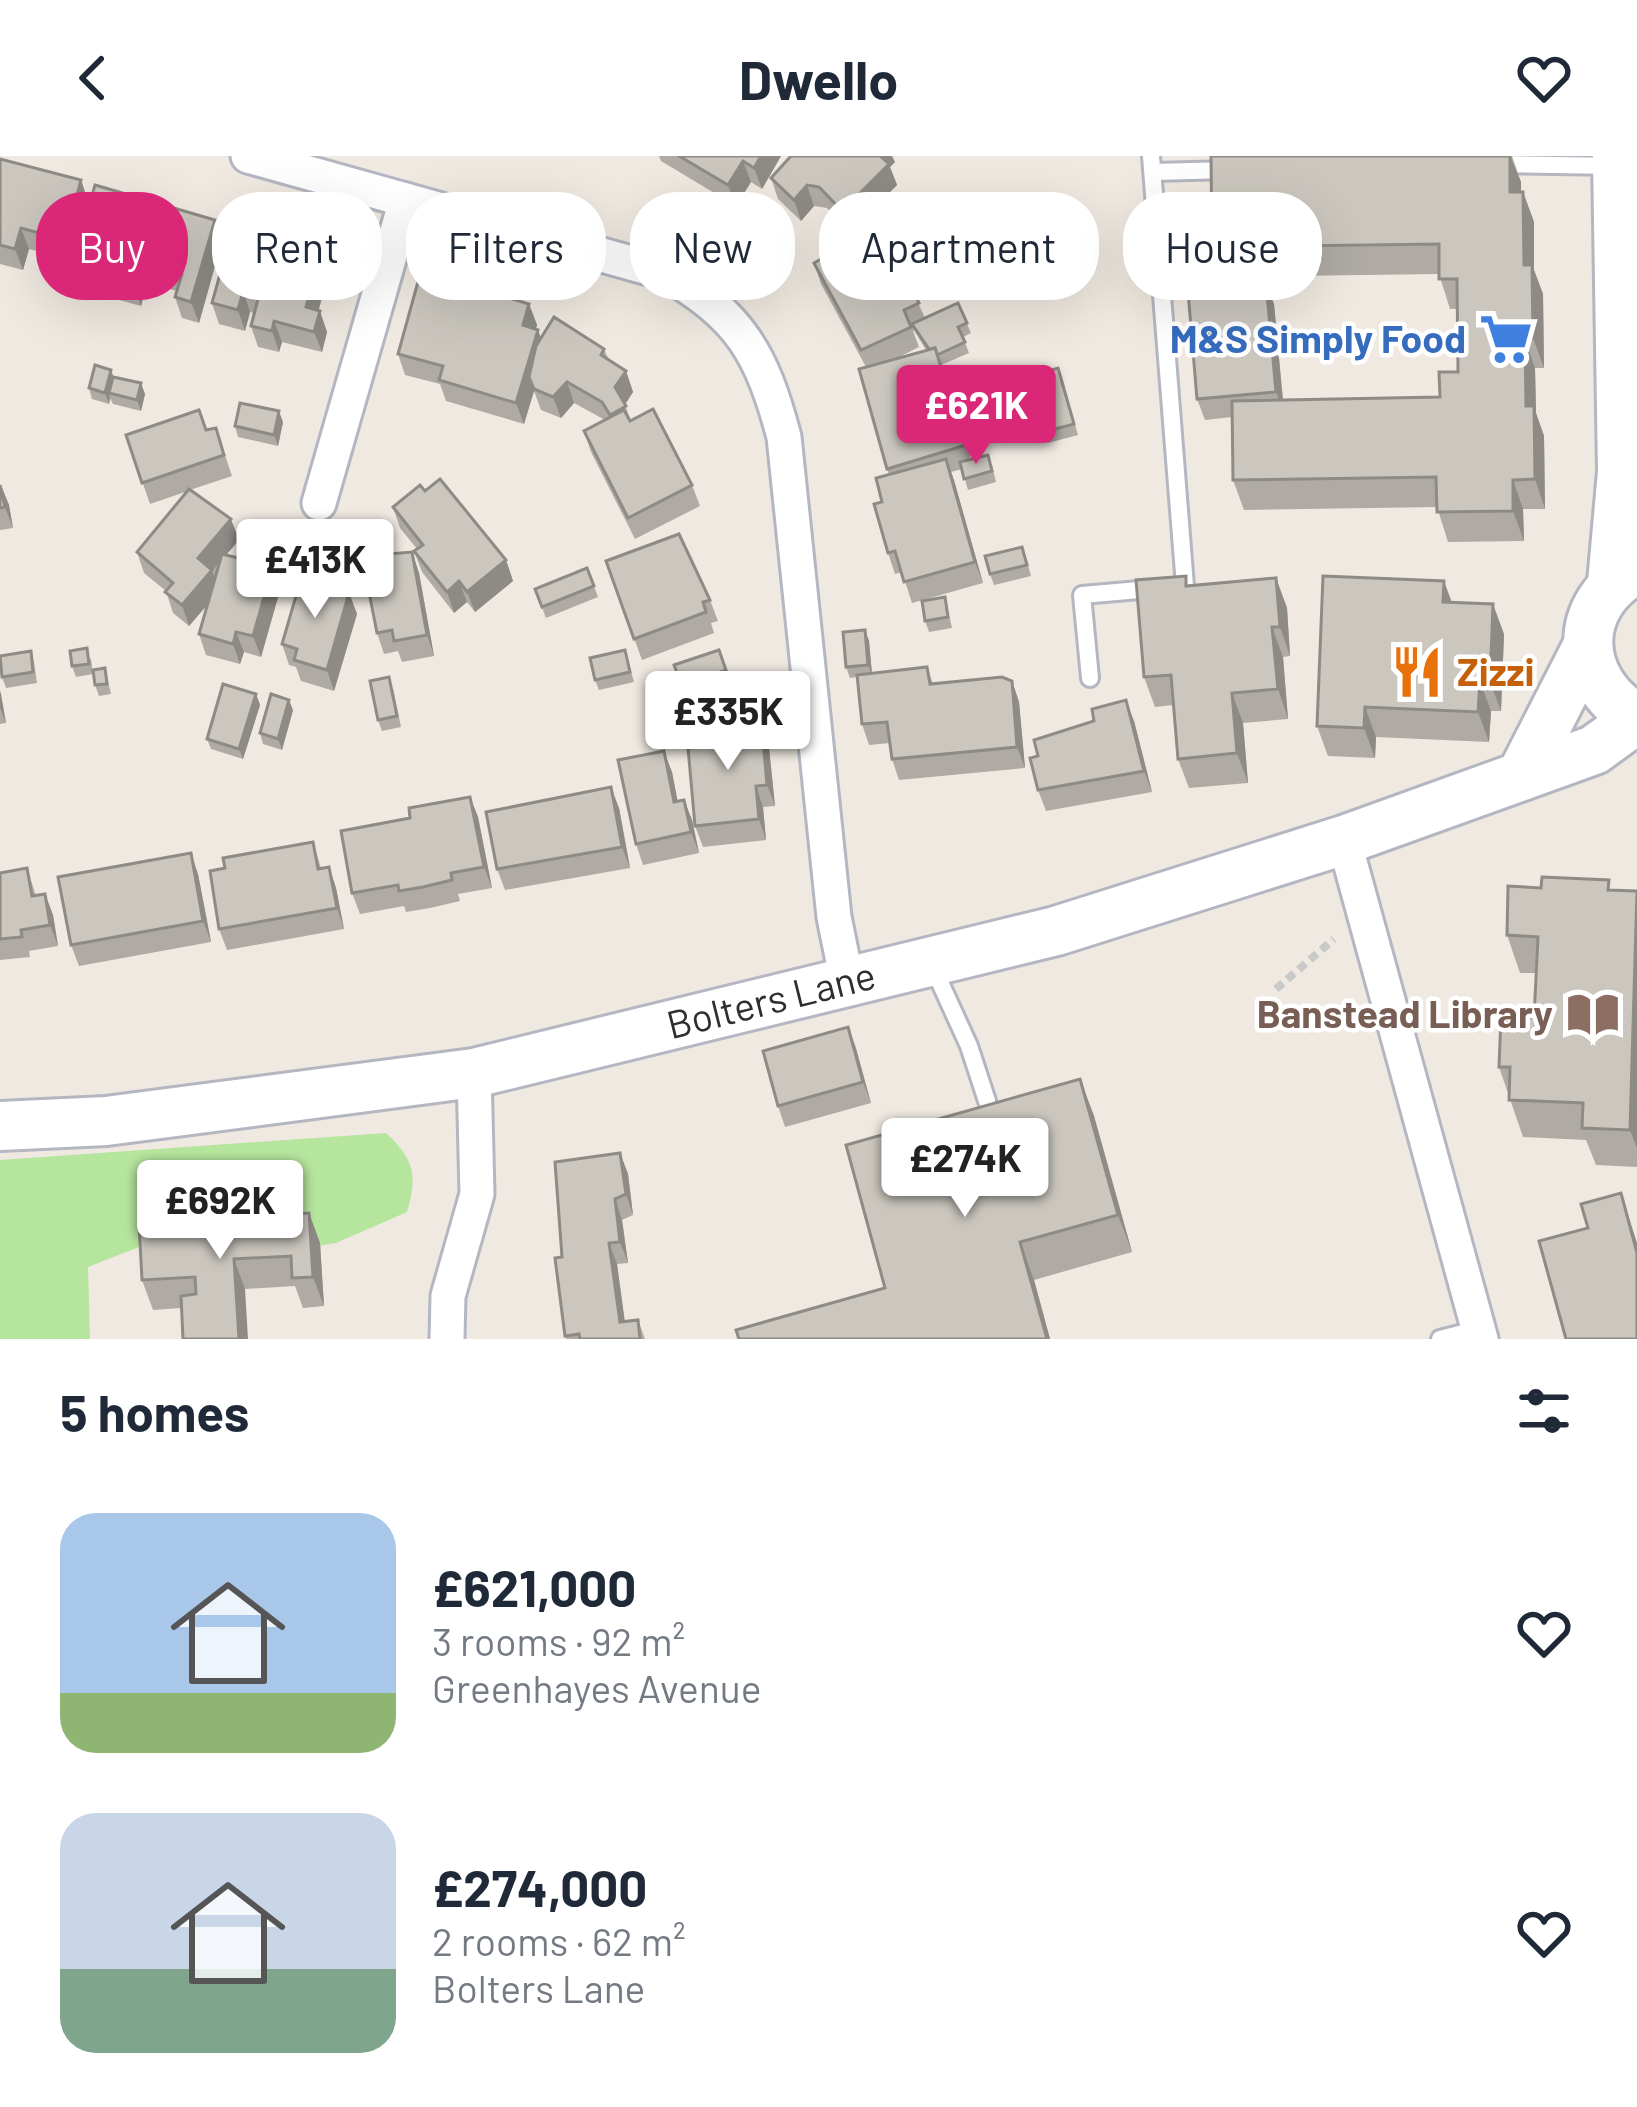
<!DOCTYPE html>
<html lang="en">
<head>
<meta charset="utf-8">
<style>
	body { margin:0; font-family:Barlow,sans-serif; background:#f2f2f3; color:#1f2937; height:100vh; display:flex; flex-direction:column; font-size:45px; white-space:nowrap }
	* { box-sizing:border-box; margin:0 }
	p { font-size:39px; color:#747a83 }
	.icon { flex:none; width:66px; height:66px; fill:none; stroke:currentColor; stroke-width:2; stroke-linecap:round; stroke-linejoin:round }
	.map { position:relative; height:1183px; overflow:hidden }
	.panel { display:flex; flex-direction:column; background:#fff; flex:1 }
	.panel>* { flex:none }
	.guide { position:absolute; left:36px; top:36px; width:1566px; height:108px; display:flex; gap:24px }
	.price { position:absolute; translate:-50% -102px; padding:0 27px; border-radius:12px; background:#fff; color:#222; font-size:39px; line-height:78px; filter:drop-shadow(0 3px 6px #0008) }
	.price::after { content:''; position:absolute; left:50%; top:72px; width:36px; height:27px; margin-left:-18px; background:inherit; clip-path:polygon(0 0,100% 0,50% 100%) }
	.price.on { background:#db2777; color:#fff }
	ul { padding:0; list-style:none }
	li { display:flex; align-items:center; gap:36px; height:300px; padding:0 60px }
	li span { display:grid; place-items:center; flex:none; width:336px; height:240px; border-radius:36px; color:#555 }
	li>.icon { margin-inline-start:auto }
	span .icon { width:144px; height:144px; fill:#fffc; stroke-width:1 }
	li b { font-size:51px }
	h2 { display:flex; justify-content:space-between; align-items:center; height:144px; padding:0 60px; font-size:51px }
	.tag { padding:0 42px; border-radius:48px; background:#fff; box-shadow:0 12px 48px #0002; font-size:42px; line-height:108px }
	.tag.on { background:#db2777; color:#fff }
	header { display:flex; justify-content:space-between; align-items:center; height:156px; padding:0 60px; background:#fff; font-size:54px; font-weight:700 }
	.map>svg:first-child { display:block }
	.green { fill:#b6e59e }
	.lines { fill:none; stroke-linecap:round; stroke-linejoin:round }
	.lane-casing { stroke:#b4b7c1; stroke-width:22 }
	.street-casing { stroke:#b4b7c1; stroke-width:39 }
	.secondary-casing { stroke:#b4b7c1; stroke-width:54 }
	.path { stroke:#c9c9c9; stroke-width:8; stroke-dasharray:9 6; stroke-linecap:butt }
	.lane { stroke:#fff; stroke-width:16 }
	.street { stroke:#fff; stroke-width:33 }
	.secondary { stroke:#fff; stroke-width:48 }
	.wall { fill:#afaba4; fill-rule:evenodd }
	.shaded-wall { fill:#8e8b86 }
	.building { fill:#cbc7bf; stroke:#8e8b86; stroke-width:3 }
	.labels { text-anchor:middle; stroke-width:9; stroke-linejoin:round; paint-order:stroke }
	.shop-label { font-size:39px; font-weight:bold; fill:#366cbe; stroke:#fff; text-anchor:end }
	.food-label { font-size:39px; font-weight:bold; fill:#c56008; stroke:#fff; text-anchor:start }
	.street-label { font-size:39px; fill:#2e2e2e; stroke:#fff }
	.education-label { font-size:39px; font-weight:bold; fill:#785e54; stroke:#fff; text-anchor:end }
</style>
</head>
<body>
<header><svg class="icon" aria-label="back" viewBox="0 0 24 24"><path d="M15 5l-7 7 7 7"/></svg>Dwello<svg class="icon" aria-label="heart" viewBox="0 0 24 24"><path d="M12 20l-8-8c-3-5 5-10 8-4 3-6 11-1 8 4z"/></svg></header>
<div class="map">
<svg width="1637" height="1183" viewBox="0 0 1637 1183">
	<rect width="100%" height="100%" fill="#efe9e1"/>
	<path class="green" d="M386 977C414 1003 418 1019 407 1056L336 1087 221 1107 139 1091 88 1111 90 1183H0V1004Z"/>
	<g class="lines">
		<g class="lane-casing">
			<g id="lane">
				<polyline points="1496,8 1614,10"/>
				<polyline points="1153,16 1230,14"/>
				<polyline points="1090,522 1082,439 1185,430 1151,0"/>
				<polyline points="933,811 969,890 987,945"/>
				<polyline points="1440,1183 1479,1173"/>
			</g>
		</g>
		<g class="street-casing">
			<g id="street">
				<path d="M248 0 663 116C740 158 762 198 784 281L834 761 847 825"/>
				<polyline points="319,347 406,44"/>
				<polyline points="1344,684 1481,1183"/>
				<polyline points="447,1183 448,1140 477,1038 474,917"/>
			</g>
		</g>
		<g class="secondary-casing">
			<g id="secondary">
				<path d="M1637 413C1571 448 1573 525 1637 562"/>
				<polyline points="1612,427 1622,316 1617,0"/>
				<polyline points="1521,620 1588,489"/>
				<polyline points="0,970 106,965 474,917 1056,775 1344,684 1594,594 1637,563"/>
			</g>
		</g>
		<polyline class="path" points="1276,833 1334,783"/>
		<use href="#lane" class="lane"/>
		<use href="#street" class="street"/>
		<use href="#secondary" class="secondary"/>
	</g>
	<g class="wall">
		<polygon points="659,0 781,0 762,33 751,26 736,50 661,5"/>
		<polygon points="791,0 892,0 895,6 890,11 897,29 850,76 827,52 814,50 801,65 778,43 771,22"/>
		<polygon points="1211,0 1512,0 1521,26 1521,36 1523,36 1534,66 1534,114 1543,138 1544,212 1535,212 1536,257 1544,280 1545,353 1523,353 1524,385 1448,386 1437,351 1244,354 1233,324 1232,261 1205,264 1197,243 1274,148 1283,244 1440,241 1458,216 1457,153 1450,153 1439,118 1223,121 1212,91"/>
		<polygon points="0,3 81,24 88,45 73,105 29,93 23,114 0,108"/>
		<path d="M871 61 909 69 890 85 925 112 920 124 910 129 925 162 958 147 971 177 963 181 969 197 941 209 971 303 992 309 996 326 968 334 962 313 951 316 983 427 912 447 902 416 895 418 888 397 882 346 889 319 859 213 866 211 821 128 814 107 875 72ZM914 174 926 194 893 204 919 191 913 175Z"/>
		<polygon points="234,68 330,111 318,154 327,176 322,196 282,186 279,196 258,191 251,170 254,157 250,156 245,175 219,168 212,147"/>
		<polygon points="222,85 199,167 182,162 175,141 177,135 147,127 141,150 79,133 71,112"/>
		<polygon points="529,148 537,169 536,173 538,174 541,182 604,193 609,204 626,215 633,236 625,249 631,265 692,329 700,350 635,383 591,296 584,275 605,264 574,247 561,262 541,254 534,235 524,268 446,245 440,228 405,219 398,198"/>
		<polygon points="111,214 113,221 145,238 141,255 113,248 110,242 109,248 92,243 89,232"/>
		<polygon points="1062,223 1078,279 1048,287 1044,276"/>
		<polygon points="283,266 278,290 238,281 235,270"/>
		<polygon points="216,272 232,320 190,334 239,384 226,399 246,404 274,406 282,427 261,501 244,496 240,508 206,499 199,478 207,449 189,470 173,457 166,435 144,417 137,396 188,335 150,348 126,279 206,274"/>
		<polygon points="0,329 9,349 13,372 0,374"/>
		<polygon points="425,335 506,404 513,425 475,456 467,446 454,457 422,416 414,395 417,393 400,372 393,351"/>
		<polygon points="412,396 419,417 434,500 402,506 398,495 384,498 377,477"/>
		<polygon points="1026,402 1031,420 994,429 990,418"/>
		<polygon points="606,405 710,444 718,465 711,467 714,477 642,504"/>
		<polygon points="587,412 598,441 546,462 535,433"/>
		<polygon points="1276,422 1287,452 1290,500 1283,501 1288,563 1243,567 1248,627 1189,632 1178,603 1173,549 1155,551 1144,521 1189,430"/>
		<polygon points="334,432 349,437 357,458 334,535 301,525 296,511 289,509 282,488"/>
		<polygon points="945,441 952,472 929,476 925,465"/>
		<polygon points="1452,446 1504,478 1501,555 1491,555 1489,586 1376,581 1375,602 1328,600 1317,570"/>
		<polygon points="865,474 869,485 872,517 927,511 933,528 1012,525 1019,546 1025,612 899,624 892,603 890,587 869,589 862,568 857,521 850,522 846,511"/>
		<polygon points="625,494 634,526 599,534 595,524"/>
		<polygon points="719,494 730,525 686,541 674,509"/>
		<polygon points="31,495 34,506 37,527 6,532 2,521"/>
		<polygon points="91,503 93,518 76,521 72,510"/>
		<polygon points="105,512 111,538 99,540 95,529"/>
		<polygon points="393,532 401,571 382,575 378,564"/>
		<polygon points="0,535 6,567 0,568"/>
		<polygon points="256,538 260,549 243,603 211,593 207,583"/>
		<polygon points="293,554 282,594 263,588 260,577"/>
		<polygon points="761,561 768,582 775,650 763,651 766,684 703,691 695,670 709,590 734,569"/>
		<polygon points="1134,565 1152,636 1046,655 1038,634"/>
		<polygon points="672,616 677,645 684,644 692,664 699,697 643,709 636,688"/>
		<polygon points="470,641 478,661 492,732 458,738 460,745 430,752 406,756 404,750 360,758 352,737 410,662"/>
		<polygon points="619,652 630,712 505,734 497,713"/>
		<polygon points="313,686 321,712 329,711 336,732 344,773 227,794 219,773 225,712"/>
		<polygon points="27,712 36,740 45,738 53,759 58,790 29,795 30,801 0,804 0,717"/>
		<polygon points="198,718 211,786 79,810 71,789"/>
		<polygon points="1613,734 1637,735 1637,1011 1596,1009 1586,984 1523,981 1499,911 1534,862 1536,817 1520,817 1507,779"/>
		<polygon points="848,871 871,947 785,971 778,950"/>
		<polygon points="1080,923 1094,960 1132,1096 1034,1124 1050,1183 739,1183 885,1132"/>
		<polygon points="620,997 628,1018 633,1059 622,1064 628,1107 617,1108 625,1166 638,1164 645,1183 566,1183 562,1101"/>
		<polygon points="309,1057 320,1087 324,1150 303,1152 295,1130 245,1133 181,1152 153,1154 142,1124"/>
	</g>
	<g class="shaded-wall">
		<polygon points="761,0 781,0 762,33 754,12"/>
		<polygon points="878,0 892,0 895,6 890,11 897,29 850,76 842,55"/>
		<polygon points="1510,0 1521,26 1521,66 1510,36"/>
		<polygon points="743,5 751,26 736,50 728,29"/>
		<polygon points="81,24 88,45 73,105 65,84"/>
		<polygon points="807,29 814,50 801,65 794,44"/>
		<polygon points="1523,36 1534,66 1534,114 1543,138 1544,212 1533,182 1524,109"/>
		<polygon points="906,58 909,69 888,87 884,76"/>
		<polygon points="215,64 222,85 199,167 191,146"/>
		<polygon points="21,72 29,93 23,114 15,93"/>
		<polygon points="322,90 330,111 314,172 306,151"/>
		<polygon points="918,91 925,112 920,124 913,103"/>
		<polygon points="140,106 147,127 141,150 133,129"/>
		<polygon points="1266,127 1274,148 1284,257 1276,236"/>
		<polygon points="243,135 250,156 245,175 238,154"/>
		<polygon points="529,148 537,169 530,190 523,169"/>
		<polygon points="320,155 327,176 322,196 314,176"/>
		<polygon points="274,165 282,186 279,196 272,175"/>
		<polygon points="538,174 545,195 529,221 534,235 524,268 516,247"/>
		<polygon points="1525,183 1535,212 1536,257 1544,280 1545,353 1535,323 1526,250"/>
		<polygon points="111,214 115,225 109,237 110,242 109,248 105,237"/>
		<polygon points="626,215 633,236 623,251 615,231"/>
		<polygon points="567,226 574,247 561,262 553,241"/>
		<polygon points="141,227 145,238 141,255 137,244"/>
		<polygon points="279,255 283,266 278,290 274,279"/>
		<polygon points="946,303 954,324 983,427 975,406"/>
		<polygon points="1513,324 1523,353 1524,385 1513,355"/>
		<polygon points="1,329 9,349 13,372 5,351"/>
		<polygon points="231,363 239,384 212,415 220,434 189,470 182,449 198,402"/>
		<polygon points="412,396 419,417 434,500 427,479"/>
		<polygon points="506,404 513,425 475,456 467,436"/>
		<polygon points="274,406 282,427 261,501 253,480"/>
		<polygon points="1276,422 1287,452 1290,500 1280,471"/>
		<polygon points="459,425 467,446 454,457 447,436"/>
		<polygon points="1444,425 1455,455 1443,446"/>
		<polygon points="349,437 357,458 334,535 327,514"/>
		<polygon points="1493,448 1504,478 1501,555 1490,526"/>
		<polygon points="1272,471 1283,501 1288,563 1278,533"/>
		<polygon points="865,474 869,485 872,519 868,509"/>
		<polygon points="236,476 244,496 240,508 233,488"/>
		<polygon points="1012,525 1019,546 1025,612 1017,591"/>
		<polygon points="1480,525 1491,555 1489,586 1478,556"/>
		<polygon points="0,535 1,538 6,567 0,552"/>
		<polygon points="1232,537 1243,567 1248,627 1237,597"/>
		<polygon points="256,538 260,549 243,603 239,593"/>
		<polygon points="289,544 293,554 282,594 278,583"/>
		<polygon points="1126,544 1134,565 1152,636 1144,615"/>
		<polygon points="1365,551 1376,581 1375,602 1364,572"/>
		<polygon points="761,561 768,582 775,650 767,629"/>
		<polygon points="664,595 672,616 682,667 674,646"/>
		<polygon points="756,630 763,651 766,684 759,663"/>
		<polygon points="611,631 619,652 630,712 622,691"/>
		<polygon points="470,641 478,661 492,732 484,711"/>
		<polygon points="684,644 692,664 699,697 691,676"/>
		<polygon points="191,697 198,718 211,786 203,765"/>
		<polygon points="329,711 336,732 344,773 337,752"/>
		<polygon points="45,738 53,759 58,790 50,769"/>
		<polygon points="1637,746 1637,992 1630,974"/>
		<polygon points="848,871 856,892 871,947 863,926"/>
		<polygon points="1080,923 1094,960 1132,1096 1118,1059"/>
		<polygon points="620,997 628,1018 633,1059 626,1038"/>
		<polygon points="1621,1037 1637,1087 1637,1097"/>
		<polygon points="615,1043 622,1064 628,1107 620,1086"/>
		<polygon points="309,1057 320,1087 324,1150 313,1121"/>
		<polygon points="1020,1086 1034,1124 1050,1183 1047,1183"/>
		<polygon points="609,1087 617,1108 627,1183 620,1166"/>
		<polygon points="234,1103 245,1133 248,1183 239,1183"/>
	</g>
	<g class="building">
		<polygon points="679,0 761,0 754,12 743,5 728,29"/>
		<polygon points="791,0 880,0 889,8 842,55 819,31 807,29 794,44 771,22"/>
		<polygon points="1211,0 1510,0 1510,36 1523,36 1524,109 1532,109 1533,182 1525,183 1526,250 1534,250 1535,323 1513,324 1513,355 1437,356 1436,321 1233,324 1232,245 1440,241 1439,216 1458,216 1457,123 1439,123 1439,88 1212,91"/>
		<polygon points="0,3 81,24 65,84 21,72 15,93 0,89"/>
		<polygon points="95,29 215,64 191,146 175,141 182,118 140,106 133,129 71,112"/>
		<polygon points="893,43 906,58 885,75 882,69 879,70 871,61"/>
		<polygon points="234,68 322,90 306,151 320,155 314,176 274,165 272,175 251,170 259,139 243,135 238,154 212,147"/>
		<polygon points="882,69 890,85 902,80 918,91 913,103 900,109 919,147 904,154 911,171 861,194 814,107"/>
		<polygon points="421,115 529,148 523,169 538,174 516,247 439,224 443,210 398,198"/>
		<polygon points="1266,127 1276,236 1197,243 1188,135"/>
		<polygon points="958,147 967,167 958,171 965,186 937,199 935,192 929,193 912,168"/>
		<polygon points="554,161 604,193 601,199 626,215 615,231 626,250 610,259 602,246 567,226 553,241 534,233 529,221 536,190"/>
		<polygon points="935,192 966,289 887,313 859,213"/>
		<polygon points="95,209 111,214 105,237 89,232"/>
		<polygon points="1058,212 1074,268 1044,276 1028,221"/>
		<polygon points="113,221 141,227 137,244 109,237"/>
		<polygon points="240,247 279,255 274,279 235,270"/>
		<polygon points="653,253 692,329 628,362 584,275 624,254 630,265"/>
		<polygon points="199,254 206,274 216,272 224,299 142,327 126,279"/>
		<polygon points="988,299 992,315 964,323 960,306"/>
		<polygon points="946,303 975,406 904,426 895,395 888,397 874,348 882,346 876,322"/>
		<polygon points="440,323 506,404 467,436 459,425 447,436 414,395 423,389 393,351 420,329 425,335"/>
		<polygon points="0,329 5,351 0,352"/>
		<polygon points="189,333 231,363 198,402 212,414 182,449 165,436 173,427 137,396"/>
		<polygon points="679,378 710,444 703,446 706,456 634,483 606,405"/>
		<polygon points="1022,391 1027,409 990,418 985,400"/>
		<polygon points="412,396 427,479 394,485 392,474 377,477 362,400"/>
		<polygon points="222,398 246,404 247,399 274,406 253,480 236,476 233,488 199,478"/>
		<polygon points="587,412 594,430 542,451 535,433"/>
		<polygon points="303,416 331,425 329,431 349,437 327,514 294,504 297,493 282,488"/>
		<polygon points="1186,420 1186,430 1276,422 1280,471 1272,471 1278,533 1232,537 1237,597 1178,603 1171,519 1144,521 1136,424"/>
		<polygon points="1323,420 1444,425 1443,446 1493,448 1490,526 1480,525 1478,556 1365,551 1364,572 1317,570"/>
		<polygon points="945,441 948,461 925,465 922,445"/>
		<polygon points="865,474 868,509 846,511 843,476"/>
		<polygon points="87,492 89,508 72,510 70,495"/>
		<polygon points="625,494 630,516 595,524 590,502"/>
		<polygon points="719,494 726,514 682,530 674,509"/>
		<polygon points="31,495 33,516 2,521 0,500"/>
		<polygon points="927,511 930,528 1002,521 1012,525 1017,591 892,603 887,566 862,568 857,519"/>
		<polygon points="105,512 107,528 95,529 93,514"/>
		<polygon points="389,521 397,560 378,564 370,525"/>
		<polygon points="223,528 256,538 239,593 207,583"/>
		<polygon points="271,538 289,544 278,583 260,577"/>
		<polygon points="1126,544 1144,615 1038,634 1030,602 1038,600 1034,584 1094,565 1092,553"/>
		<polygon points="761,561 767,629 756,630 759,663 695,670 688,592 709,590 708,571 734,569 733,563"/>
		<polygon points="664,595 674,646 684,644 691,676 636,688 618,604"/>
		<polygon points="611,631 622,691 497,713 486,656"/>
		<polygon points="470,641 484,711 451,717 452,724 423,731 399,735 398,729 352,737 341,675 410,662 409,652"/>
		<polygon points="313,686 318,713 329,711 337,752 219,773 210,715 225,712 223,702"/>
		<polygon points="191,697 203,765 71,789 58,721"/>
		<polygon points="27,712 32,740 45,738 50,769 21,774 22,781 0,783 0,717"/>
		<polygon points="1542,721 1609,724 1608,734 1637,735 1630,974 1582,972 1583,947 1509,944 1510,911 1499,911 1501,860 1534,862 1538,781 1507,779 1508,730 1541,732"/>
		<polygon points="848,871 863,926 778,950 763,895"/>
		<polygon points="1080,923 1118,1059 1020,1086 1047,1183 739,1183 736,1174 885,1132 846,989"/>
		<polygon points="620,997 626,1038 615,1043 620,1086 609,1087 620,1166 638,1164 640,1183 580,1183 579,1178 565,1180 555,1102 562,1101 555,1006"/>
		<polygon points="1621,1037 1637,1097 1637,1183 1566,1183 1539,1085 1588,1072 1581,1048"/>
		<polygon points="309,1057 313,1121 292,1122 291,1100 234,1103 239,1183 183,1183 181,1140 196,1138 195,1121 142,1124 139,1068"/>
	</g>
	<defs>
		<g id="supermarket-bare" transform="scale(4.14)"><path d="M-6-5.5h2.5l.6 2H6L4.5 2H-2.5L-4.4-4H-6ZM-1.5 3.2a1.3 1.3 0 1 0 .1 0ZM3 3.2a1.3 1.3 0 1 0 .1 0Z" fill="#3f7fe0" stroke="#fff" stroke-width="2.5" paint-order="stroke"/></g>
		<g id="restaurant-bare" transform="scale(4.14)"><path d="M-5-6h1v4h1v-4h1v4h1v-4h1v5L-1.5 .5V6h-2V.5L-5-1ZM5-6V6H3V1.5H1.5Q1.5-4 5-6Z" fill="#e8710a" stroke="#fff" stroke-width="2.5" paint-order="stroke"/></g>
		<g id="library-bare" transform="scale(4.14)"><path d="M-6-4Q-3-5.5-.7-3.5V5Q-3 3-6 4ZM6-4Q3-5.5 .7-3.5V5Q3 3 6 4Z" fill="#8d6e63" stroke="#fff" stroke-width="2.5" paint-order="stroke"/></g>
	</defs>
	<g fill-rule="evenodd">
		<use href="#supermarket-bare" x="1506" y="183"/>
		<use href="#restaurant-bare" x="1417" y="516"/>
		<use href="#library-bare" x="1593" y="858"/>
	</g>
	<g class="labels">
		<g class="shop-label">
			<text x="1466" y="197">M&amp;S Simply Food</text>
		</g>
		<g class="food-label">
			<text x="1457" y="530">Zizzi</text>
		</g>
		<g class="street-label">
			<text transform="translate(771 844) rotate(-14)" y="14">Bolters Lane</text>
		</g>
		<g class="education-label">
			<text x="1553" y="872">Banstead Library</text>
		</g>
	</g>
</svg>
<b class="price on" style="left:976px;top:311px">£621K</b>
<b class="price" style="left:315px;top:465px">£413K</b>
<b class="price" style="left:728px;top:617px">£335K</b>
<b class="price" style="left:965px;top:1064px">£274K</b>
<b class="price" style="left:220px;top:1106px">£692K</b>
<div class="guide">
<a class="tag on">Buy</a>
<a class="tag">Rent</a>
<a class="tag">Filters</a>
<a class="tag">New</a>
<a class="tag">Apartment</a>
<a class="tag">House</a>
</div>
</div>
<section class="panel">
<h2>5 homes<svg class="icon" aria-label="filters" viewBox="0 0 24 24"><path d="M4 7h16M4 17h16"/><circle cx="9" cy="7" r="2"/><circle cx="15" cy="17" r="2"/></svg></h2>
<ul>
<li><span style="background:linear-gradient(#a9c7e8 75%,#8fb573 0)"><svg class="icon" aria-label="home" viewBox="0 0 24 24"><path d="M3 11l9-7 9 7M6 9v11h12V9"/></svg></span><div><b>£621,000</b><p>3 rooms · 92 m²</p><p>Greenhayes Avenue</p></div><svg class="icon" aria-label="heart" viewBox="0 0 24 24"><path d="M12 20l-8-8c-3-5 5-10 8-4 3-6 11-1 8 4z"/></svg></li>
<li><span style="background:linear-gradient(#c9d6e8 65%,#7fa58c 0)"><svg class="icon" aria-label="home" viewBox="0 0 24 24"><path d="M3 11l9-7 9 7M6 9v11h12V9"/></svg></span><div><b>£274,000</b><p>2 rooms · 62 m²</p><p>Bolters Lane</p></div><svg class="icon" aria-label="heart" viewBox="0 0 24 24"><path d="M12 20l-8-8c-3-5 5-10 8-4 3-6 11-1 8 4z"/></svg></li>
</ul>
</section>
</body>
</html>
